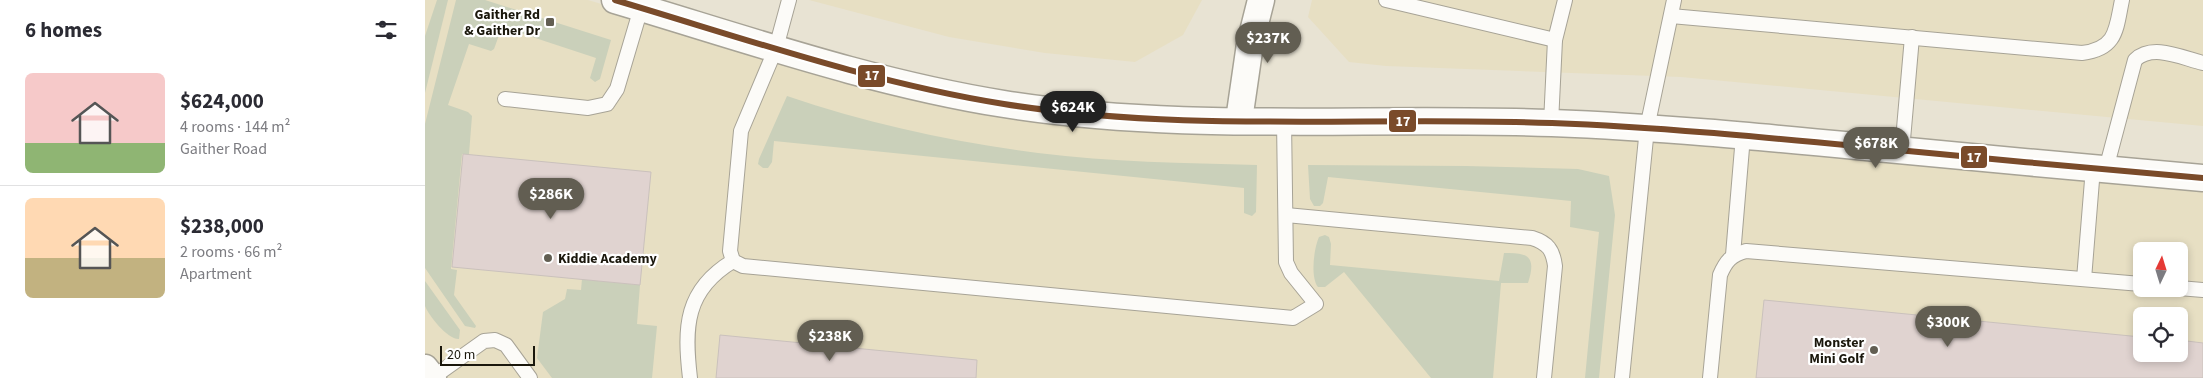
<!DOCTYPE html>
<html lang="en">
<head>
<meta charset="utf-8">
<style>
	body { margin:0; font-family:"Source Sans 3",sans-serif; background:#f7f7f7; color:#2b2b33; height:100vh; display:flex; flex-direction:column; font-size:19px; white-space:nowrap }
	* { box-sizing:border-box; margin:0 }
	p { font-size:16px; color:#7c7c81 }
	.icon { flex:none; width:28px; height:28px; fill:none; stroke:currentColor; stroke-width:2; stroke-linecap:round; stroke-linejoin:round }
	.map { position:relative; flex:1; overflow:hidden }
	.sheet { display:flex; flex-direction:column; background:#fff; width:425px }
	.sheet>* { flex:none }
	.needle { width:32px; rotate:4deg }
	.buttons { position:absolute; left:1708px; top:242px; display:grid; gap:10px }
	.buttons a { display:grid; place-items:center; width:55px; height:55px; border-radius:8px; background:#fff; box-shadow:0 2px 8px #0003; font-size:25px }
	.scale { position:absolute; left:15px; bottom:12px; width:95px; box-sizing:border-box; padding-left:5px; border:2px solid #1a170c; border-top:0; font-size:14px; line-height:18px; white-space:nowrap; color:#1a170c; -webkit-text-stroke:4px #fff; paint-order:stroke }
	.price { position:absolute; translate:-50% -42px; padding:0 11px; border-radius:18px; background:#625e52; color:#fff; font-size:16px; line-height:32px; filter:drop-shadow(0 1px 2px #0008) }
	.price::after { content:''; position:absolute; left:50%; top:30px; width:15px; height:11px; margin-left:-8px; background:inherit; clip-path:polygon(0 0,100% 0,50% 100%) }
	.price.on { background:#222; color:#fff }
	ul { padding:0; list-style:none }
	li { display:flex; align-items:center; gap:15px; height:125px; padding:0 25px }
	li+li { border-top:1px solid #e1e1e2 }
	li span { display:grid; place-items:center; flex:none; width:140px; height:100px; border-radius:8px; color:#555 }
	li>.icon { margin-inline-start:auto }
	span .icon { width:60px; height:60px; fill:#fffc; stroke-width:1 }
	li b { font-size:21px }
	h2 { display:flex; justify-content:space-between; align-items:center; height:60px; padding:0 25px; font-size:21px }
	main { display:flex; flex:1; min-height:0 }
	.map>svg:first-child { display:block }
	.built { fill:#e7dfc3; fill-rule:evenodd }
	.green { fill:#cad0ba }
	.building { fill:#e0d3d0; stroke:#cac1bc }
	.lines { fill:none; stroke-linecap:round; stroke-linejoin:round }
	.lane-casing { stroke:#a7a396; stroke-width:16 }
	.street-casing { stroke:#a7a396; stroke-width:29 }
	.lane { stroke:#fcfbf8; stroke-width:14 }
	.street { stroke:#fcfbf8; stroke-width:26 }
	.bus-1-casing { stroke:#fff; stroke-width:10 }
	.bus-1 { stroke:#7a4b2a; stroke-width:6 }
	.poi-dot { fill:#625e52; stroke:#fff; stroke-width:2 }
	.labels { text-anchor:middle; stroke-width:4.5; stroke-linejoin:round; paint-order:stroke }
	.poi-label { font-size:14px; font-weight:bold; fill:#1a170c; stroke:#fff; text-anchor:end }
	.line-badge { stroke:#fff; stroke-width:2 }
	.badge-label { font-size:14px; text-anchor:middle; font-weight:bold; fill:#fff }
</style>
</head>
<body>
<main>
<section class="sheet">
<h2>6 homes<svg class="icon" aria-label="filters" viewBox="0 0 24 24"><path d="M4 7h16M4 17h16"/><circle cx="9" cy="7" r="2"/><circle cx="15" cy="17" r="2"/></svg></h2>
<ul>
<li><span style="background:linear-gradient(#f6c9c9 70%,#8fb573 0)"><svg class="icon" aria-label="home" viewBox="0 0 24 24"><path d="M3 11l9-7 9 7M6 9v11h12V9"/></svg></span><div><b>$624,000</b><p>4 rooms · 144 m²</p><p>Gaither Road</p></div></li>
<li><span style="background:linear-gradient(#ffd9b3 60%,#c2b280 0)"><svg class="icon" aria-label="home" viewBox="0 0 24 24"><path d="M3 11l9-7 9 7M6 9v11h12V9"/></svg></span><div><b>$238,000</b><p>2 rooms · 66 m²</p><p>Apartment</p></div></li>
</ul>
</section>
<div class="map">
<svg width="1778" height="378" viewBox="0 0 1778 378">
	<rect width="100%" height="100%" fill="#e8e3d3"/>
	<g class="built">
		<path d="M0 0H163L354 57 495 96 1093 130 1778 183V378H0ZM1716 251H1754V289H1716ZM1716 316H1754V354H1716Z"/>
		<polygon points="384,0 777,0 758,35 710,62 620,53 524,37"/>
		<polygon points="887,0 1778,0 1778,126 1256,77 961,66 924,62 883,17"/>
	</g>
	<g class="green">
		<polygon points="12,0 23,0 0,93 0,36"/>
		<polygon points="31,0 60,0 186,40 175,79 170,82 165,78 171,58 77,27 69,49 66,51 44,44 23,105 43,112 47,116 44,154 37,154 26,269 32,270 29,295 51,326 50,328 40,326 0,268 0,124"/>
		<path d="M362 96C443 124 529 142 613 153 686 162 759 163 832 165L831 212 827 216 819 213V188L349 141 347 162 343 168H338L333 164 334 159Z"/>
		<polygon points="883,165 1041,166 1153,169 1184,176 1190,215 1174,378 1160,378 1174,232 1145,227 1146,201 903,177 898,203 895,206 889,206 885,199"/>
		<path d="M900 235 904 237 906 244 905 265 1074 281 1079 253C1105 252 1111 258 1103 283H1076L1068 378H1006L919 272 900 287H893C885 277 889 248 894 237Z"/>
		<polygon points="157,279 215,285 212,324 232,326 227,378 127,378 112,358 118,312 140,299 142,289 156,290"/>
		<path d="M0 281 35 330 34 339C23 340 4 316 0 306 0 300 0 288 0 281Z"/>
	</g>
	<g class="building">
		<polygon points="38,154 226,172 215,285 27,267"/>
		<polygon points="1339,300 1716,337 1716,354 1754,354 1754,340 1778,343 1778,378 1331,378"/>
		<polygon points="295,335 552,360 551,378 291,378"/>
	</g>
	<g class="lines">
		<g class="lane-casing">
			<g id="lane">
				<polyline points="961,0 1130,40"/>
				<path d="M1246 16 1657 53C1692 49 1691 29 1697 0"/>
				<polyline points="80,99 163,108 182,104 192,89 216,8"/>
				<polyline points="1126,123 1130,40 1140,0"/>
				<polyline points="1477,151 1487,37"/>
				<path d="M1681 169 1710 60C1728 43 1757 58 1778 63"/>
				<path d="M861 215 1107 238C1123 243 1128 250 1130 266L1119 378"/>
				<polyline points="1308,255 1318,136"/>
				<polyline points="308,261 318,266 868,318 891,304 866,273 861,262 859,121"/>
				<polyline points="1659,279 1668,168"/>
				<polyline points="1754,288 1778,290"/>
				<polyline points="7,378 59,341 70,340 81,345 105,378"/>
				<path d="M265 378C259 327 260 290 308 261L305 251 316 131 351 48 364 0"/>
				<polyline points="1197,378 1222,128 1249,0"/>
				<path d="M1285 378 1295 275C1301 261 1306 255 1321 251L1716 284"/>
			</g>
		</g>
		<g class="street-casing">
			<g id="street">
				<path d="M190 0C318 38 447 83 579 104 760 133 945 116 1127 123 1232 127 1336 137 1441 147 1553 158 1666 168 1778 178"/>
				<polyline points="814,120 825,44 836,0"/>
				<polyline points="0,368 8,378"/>
			</g>
		</g>
		<use href="#lane" class="lane"/>
		<use href="#street" class="street"/>
		<g class="bus-1-casing">
			<path id="bus-1" d="M190 0C318 38 447 83 579 104 760 133 945 116 1127 123 1232 127 1336 137 1441 147 1553 158 1666 168 1778 178"/>
		</g>
		<use href="#bus-1" class="bus-1"/>
	</g>
	<g class="poi-dot">
		<rect x="120" y="17" width="10" height="10" rx="2.5"/>
		<circle cx="123" cy="258" r="5"/>
		<circle cx="1449" cy="350" r="5"/>
	</g>
	<g class="labels">
		<g class="poi-label">
			<text x="115" y="19">Gaither Rd<tspan x="115" dy="16">&amp; Gaither Dr</tspan></text>
			<text x="133" y="263" text-anchor="start">Kiddie Academy</text>
			<text x="1439" y="347">Monster<tspan x="1439" dy="16">Mini Golf</tspan></text>
		</g>
	</g>
	<g class="line-badge">
		<rect x="432" y="64" width="29" height="24" rx="5" fill="#7a4b2a"/>
		<rect x="963" y="109" width="29" height="24" rx="5" fill="#7a4b2a"/>
		<rect x="1535" y="145" width="28" height="24" rx="5" fill="#7a4b2a"/>
	</g>
	<g class="badge-label">
		<text x="447" y="80">17</text>
		<text x="978" y="126">17</text>
		<text x="1549" y="162">17</text>
	</g>
</svg>
<div class="buttons">
<a><svg class="needle" viewBox="-14 -14 28 28"><path d="M0-13l5 13h-10z" fill="#e53935"/><path d="M0 13l5-13h-10z" fill="#7c7c81"/></svg></a>
<a><svg class="icon" aria-label="locate" viewBox="0 0 24 24"><circle cx="12" cy="12" r="6"/><path d="M12 2v4M12 18v4M2 12h4M18 12h4"/></svg></a>
</div>
<div class="scale">20 m</div>
<b class="price" style="left:843px;top:64px">$237K</b>
<b class="price on" style="left:648px;top:133px">$624K</b>
<b class="price" style="left:1451px;top:169px">$678K</b>
<b class="price" style="left:126px;top:220px">$286K</b>
<b class="price" style="left:1523px;top:348px">$300K</b>
<b class="price" style="left:405px;top:362px">$238K</b>
</div>
</main>
</body>
</html>
